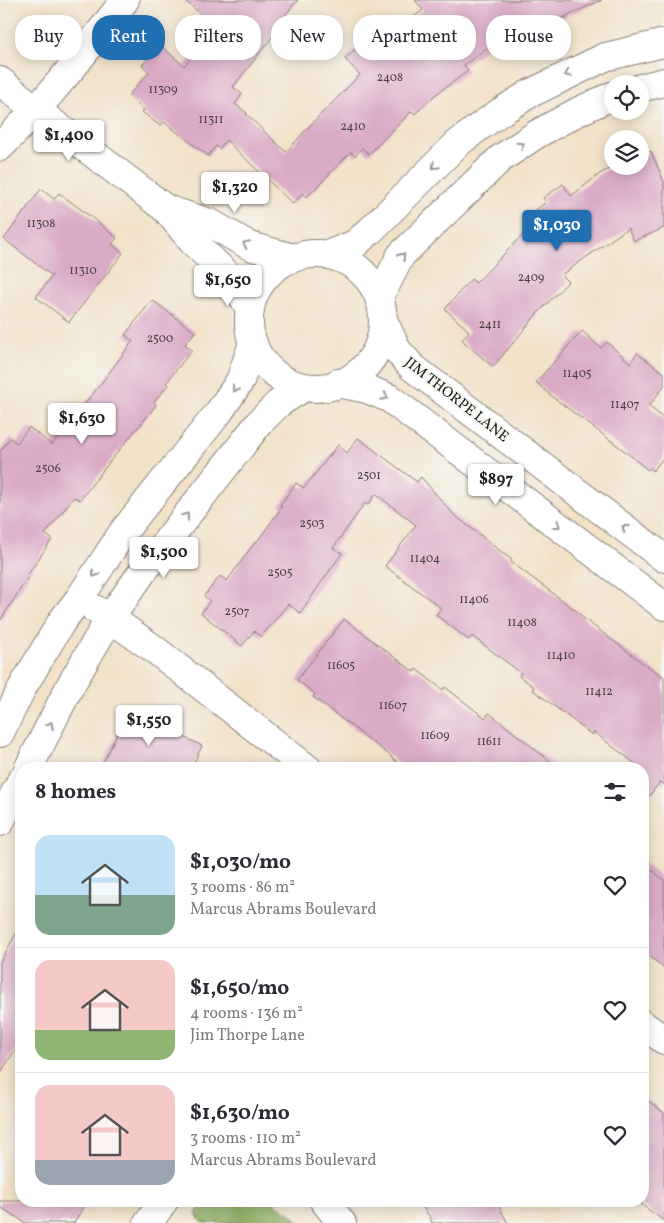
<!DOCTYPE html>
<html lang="en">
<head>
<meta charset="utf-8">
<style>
	body { margin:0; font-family:Vollkorn,serif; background:#f7f7f7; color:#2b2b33; height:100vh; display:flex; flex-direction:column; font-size:19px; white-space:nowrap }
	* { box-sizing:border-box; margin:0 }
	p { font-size:16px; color:#7c7c81 }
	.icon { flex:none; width:28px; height:28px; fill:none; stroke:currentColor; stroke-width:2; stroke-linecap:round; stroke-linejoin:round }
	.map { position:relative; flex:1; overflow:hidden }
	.details { position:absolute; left:15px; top:762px; width:634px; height:445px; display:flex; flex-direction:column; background:#fff; border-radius:20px; box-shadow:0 2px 12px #0003 }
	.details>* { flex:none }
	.banner { position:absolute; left:15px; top:15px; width:635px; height:45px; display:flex; gap:10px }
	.controls { position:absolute; left:604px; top:75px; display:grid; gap:10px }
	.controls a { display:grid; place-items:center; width:45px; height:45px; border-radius:50%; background:#fff; box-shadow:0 2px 12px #0003; font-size:25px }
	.price { position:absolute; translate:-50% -42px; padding:0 11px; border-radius:5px; background:#fff; color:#222; font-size:16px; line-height:32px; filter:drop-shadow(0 1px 2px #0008) }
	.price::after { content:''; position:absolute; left:50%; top:30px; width:15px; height:11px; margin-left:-8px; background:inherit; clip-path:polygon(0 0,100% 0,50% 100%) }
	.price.selected { background:#1f6fb2; color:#fff }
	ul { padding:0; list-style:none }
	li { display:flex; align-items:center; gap:15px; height:125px; padding:0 20px }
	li+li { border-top:1px solid #e1e1e2 }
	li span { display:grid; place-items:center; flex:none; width:140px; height:100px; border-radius:15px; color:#555 }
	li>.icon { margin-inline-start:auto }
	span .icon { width:60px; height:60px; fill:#fffc; stroke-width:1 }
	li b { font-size:21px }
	h2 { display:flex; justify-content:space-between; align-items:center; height:60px; padding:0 20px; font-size:21px }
	.pill { padding:0 18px; border-radius:20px; background:#fff; box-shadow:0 2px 12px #0003; font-size:18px; line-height:45px }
	.pill.selected { background:#1f6fb2; color:#fff }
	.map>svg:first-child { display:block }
	.forest { fill:#88a95d; stroke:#52623c }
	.building { fill:#dbaac7 }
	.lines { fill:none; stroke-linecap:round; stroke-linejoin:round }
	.minor-casing { stroke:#877f73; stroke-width:30 }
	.minor { stroke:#fff; stroke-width:28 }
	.oneway { stroke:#999 }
	.labels { text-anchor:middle; stroke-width:4.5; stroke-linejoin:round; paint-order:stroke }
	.number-label { font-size:12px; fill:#4c4047 }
	.street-label { font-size:15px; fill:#1c1c1c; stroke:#f6f6f2 }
</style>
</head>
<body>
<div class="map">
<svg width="664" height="1223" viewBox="0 0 664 1223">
	<rect width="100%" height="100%" fill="#f6f6f2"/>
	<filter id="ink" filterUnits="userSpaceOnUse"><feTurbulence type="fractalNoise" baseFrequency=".02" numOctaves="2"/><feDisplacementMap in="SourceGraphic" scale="10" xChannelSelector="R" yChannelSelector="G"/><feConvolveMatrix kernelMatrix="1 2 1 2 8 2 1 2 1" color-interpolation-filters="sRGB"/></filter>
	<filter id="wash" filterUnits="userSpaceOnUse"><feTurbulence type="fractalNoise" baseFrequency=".0096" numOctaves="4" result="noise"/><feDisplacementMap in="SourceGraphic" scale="20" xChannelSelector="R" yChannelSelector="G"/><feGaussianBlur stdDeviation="1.12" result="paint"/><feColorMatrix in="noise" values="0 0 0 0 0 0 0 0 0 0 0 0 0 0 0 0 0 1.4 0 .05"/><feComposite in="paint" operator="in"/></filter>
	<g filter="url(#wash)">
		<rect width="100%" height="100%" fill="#f2e2ca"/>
		<polygon class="forest" points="203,1201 271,1201 291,1214 300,1223 203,1223 199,1219 196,1213"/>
		<g id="blocks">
			<g class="building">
				<polygon points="184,0 298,0 278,23 281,26 233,87 242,94 235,104 247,113 246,114 286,152 317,118 360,75 345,59 375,31 383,40 423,10 415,0 602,0 566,16 566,17 530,31 507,44 503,36 464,65 468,71 435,95 415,114 412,111 369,154 362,148 355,156 351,152 307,197 303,193 293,204 226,140 219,149 216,146 208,156 164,122 160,126 142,112 144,110 128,96 149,72 142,65 160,45 184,66 218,28"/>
				<polygon points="651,151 664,182 664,228 634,241 628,228 561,275 568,282 537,314 493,367 462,340 469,331 445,309 471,279 476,283 538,219 533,212 546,202 543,198 563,184 571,196 601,173 616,166 640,166 640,156"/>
				<polygon points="41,189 54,199 59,193 95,220 117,238 112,244 123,253 69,322 36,297 52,276 4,239"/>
				<polygon points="152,300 195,332 185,344 192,350 166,383 168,385 154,402 156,405 139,427 138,427 111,460 80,500 74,497 45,534 52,539 27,576 28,577 0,621 0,452 10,438 17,443 29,427 52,445 99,386 133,341 125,335"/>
				<polygon points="582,331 601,348 607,342 630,363 637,353 664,373 664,386 649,406 664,419 664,457 653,471 650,468 648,470 622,449 549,394 536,382"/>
				<polygon points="358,438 417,482 421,477 453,514 512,560 511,562 578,612 583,618 643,663 664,677 664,785 660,782 642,805 642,769 594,732 592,735 532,689 534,687 519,676 521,673 472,636 469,640 436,615 441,608 385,566 416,525 376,494 368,505 365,503 333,548 342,553 300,613 288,604 261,637 254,631 242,646 201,613 210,601 204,596 220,576 227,581 255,542 256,543 282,507 280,505 296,483 304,488 338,445 347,453"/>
				<polygon points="344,619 414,672 416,669 443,690 445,687 485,718 489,713 560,769 406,769 391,757 392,757 313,697 315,694 297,680"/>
				<polygon points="129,709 202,746 191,769 100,769"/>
				<polygon points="642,862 664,880 664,968 642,950"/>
				<polygon points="21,925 21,1040 0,1074 0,962"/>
				<polygon points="642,1096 664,1113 664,1221 642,1205"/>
				<polygon points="0,1201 87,1201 74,1223 26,1223 0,1207"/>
				<polygon points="418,1201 496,1201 508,1223 432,1223 430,1217"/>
			</g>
		</g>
	</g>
	<g filter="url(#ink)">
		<use href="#blocks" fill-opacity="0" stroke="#877f73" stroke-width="1"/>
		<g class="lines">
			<g class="minor-casing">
				<g id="minor">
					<polyline points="0,81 36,110 166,209 192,241 234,281 250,309"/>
					<polyline points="640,88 664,82"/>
					<polyline points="0,147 36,110 76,63 125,0"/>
					<polyline points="166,209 210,223 250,246 293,258"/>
					<circle cx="316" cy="321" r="67"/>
					<polyline points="327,255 355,244 371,230 457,144 479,127 502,111 529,94 605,57 664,43"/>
					<polyline points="379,298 401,255 500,159 537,134 579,111 612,96"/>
					<polyline points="383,320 397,350 412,367 664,558"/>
					<polyline points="338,383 367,389 389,398 664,606"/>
					<polyline points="95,609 110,618 154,649 308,769"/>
					<polyline points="0,733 22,688 62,621 79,599 123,532 219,412 240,381 253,343"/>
					<polyline points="28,769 70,686 110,618 141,574 259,423 279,403 304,387"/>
					<polyline points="0,822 21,781"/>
					<polyline points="642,1024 664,1040"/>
					<polyline points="324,1201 342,1223"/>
					<polyline points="148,1223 164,1201"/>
				</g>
			</g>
			<use href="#minor" class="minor"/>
		</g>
		<defs><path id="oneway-chevron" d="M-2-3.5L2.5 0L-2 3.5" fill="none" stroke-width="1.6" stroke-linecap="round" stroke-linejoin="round" transform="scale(1.25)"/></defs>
		<g class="oneway">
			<use href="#oneway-chevron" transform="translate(568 74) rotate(154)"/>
			<use href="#oneway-chevron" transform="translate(521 145) rotate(-35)"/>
			<use href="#oneway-chevron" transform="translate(435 166) rotate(135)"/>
			<use href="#oneway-chevron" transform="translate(246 244) rotate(-154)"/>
			<use href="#oneway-chevron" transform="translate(402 256) rotate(-52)"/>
			<use href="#oneway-chevron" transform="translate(235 389) rotate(126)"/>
			<use href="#oneway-chevron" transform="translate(385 397) rotate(26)"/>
			<use href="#oneway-chevron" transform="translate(186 516) rotate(-52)"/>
			<use href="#oneway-chevron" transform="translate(557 525) rotate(37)"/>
			<use href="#oneway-chevron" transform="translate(625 528) rotate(-143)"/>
			<use href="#oneway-chevron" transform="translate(95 574) rotate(123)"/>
			<use href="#oneway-chevron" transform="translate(50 725) rotate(-63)"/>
		</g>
	</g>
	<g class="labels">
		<g class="number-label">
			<text x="390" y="81">2408</text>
			<text x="163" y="93">11309</text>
			<text x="211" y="123">11311</text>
			<text x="353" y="130">2410</text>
			<text x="41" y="227">11308</text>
			<text x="83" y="274">11310</text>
			<text x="531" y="281">2409</text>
			<text x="490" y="328">2411</text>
			<text x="160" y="342">2500</text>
			<text x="577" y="377">11405</text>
			<text x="625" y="408">11407</text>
			<text x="48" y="472">2506</text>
			<text x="369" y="479">2501</text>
			<text x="312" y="527">2503</text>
			<text x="425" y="562">11404</text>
			<text x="280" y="576">2505</text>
			<text x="474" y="603">11406</text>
			<text x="237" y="615">2507</text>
			<text x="522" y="626">11408</text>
			<text x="561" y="659">11410</text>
			<text x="341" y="669">11605</text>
			<text x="599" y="695">11412</text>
			<text x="393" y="709">11607</text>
			<text x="435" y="739">11609</text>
			<text x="489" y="745">11611</text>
		</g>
		<g class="street-label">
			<text transform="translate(457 399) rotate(38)" y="5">JIM THORPE LANE</text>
		</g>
	</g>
</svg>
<div class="controls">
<a><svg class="icon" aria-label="locate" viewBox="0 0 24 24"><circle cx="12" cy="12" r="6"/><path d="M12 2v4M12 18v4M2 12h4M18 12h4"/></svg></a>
<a><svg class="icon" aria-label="layers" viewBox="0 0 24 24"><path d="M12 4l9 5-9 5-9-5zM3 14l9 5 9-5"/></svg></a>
</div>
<b class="price" style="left:69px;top:162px">$1,400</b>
<b class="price" style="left:235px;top:214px">$1,320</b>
<b class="price selected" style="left:557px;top:252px">$1,030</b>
<b class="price" style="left:228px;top:307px">$1,650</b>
<b class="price" style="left:82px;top:445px">$1,630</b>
<b class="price" style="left:496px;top:506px">$897</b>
<b class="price" style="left:164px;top:579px">$1,500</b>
<b class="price" style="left:149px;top:747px">$1,550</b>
<div class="banner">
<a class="pill">Buy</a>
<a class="pill selected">Rent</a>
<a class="pill">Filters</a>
<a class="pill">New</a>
<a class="pill">Apartment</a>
<a class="pill">House</a>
</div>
<section class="details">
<h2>8 homes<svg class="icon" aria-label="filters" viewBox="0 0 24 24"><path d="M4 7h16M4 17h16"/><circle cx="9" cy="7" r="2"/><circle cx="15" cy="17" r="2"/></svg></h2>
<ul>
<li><span style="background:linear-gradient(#bfe0f5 60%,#7fa58c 0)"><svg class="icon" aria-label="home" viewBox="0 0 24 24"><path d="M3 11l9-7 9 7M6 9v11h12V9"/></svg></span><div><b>$1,030/mo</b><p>3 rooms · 86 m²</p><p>Marcus Abrams Boulevard</p></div><svg class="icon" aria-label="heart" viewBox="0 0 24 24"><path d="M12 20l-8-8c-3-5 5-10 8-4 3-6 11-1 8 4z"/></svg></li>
<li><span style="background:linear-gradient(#f6c9c9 70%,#8fb573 0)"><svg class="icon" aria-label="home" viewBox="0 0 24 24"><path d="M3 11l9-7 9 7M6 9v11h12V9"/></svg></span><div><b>$1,650/mo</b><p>4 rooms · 136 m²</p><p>Jim Thorpe Lane</p></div><svg class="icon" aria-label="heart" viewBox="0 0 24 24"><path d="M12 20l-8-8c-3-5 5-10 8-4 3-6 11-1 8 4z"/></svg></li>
<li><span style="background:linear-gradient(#f6c9c9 75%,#9aa5b1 0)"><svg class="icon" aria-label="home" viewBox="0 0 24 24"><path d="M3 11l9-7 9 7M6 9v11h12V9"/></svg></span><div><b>$1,630/mo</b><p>3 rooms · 110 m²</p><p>Marcus Abrams Boulevard</p></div><svg class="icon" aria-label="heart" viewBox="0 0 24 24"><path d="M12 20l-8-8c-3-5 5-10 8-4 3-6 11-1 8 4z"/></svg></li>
</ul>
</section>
</div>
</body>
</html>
